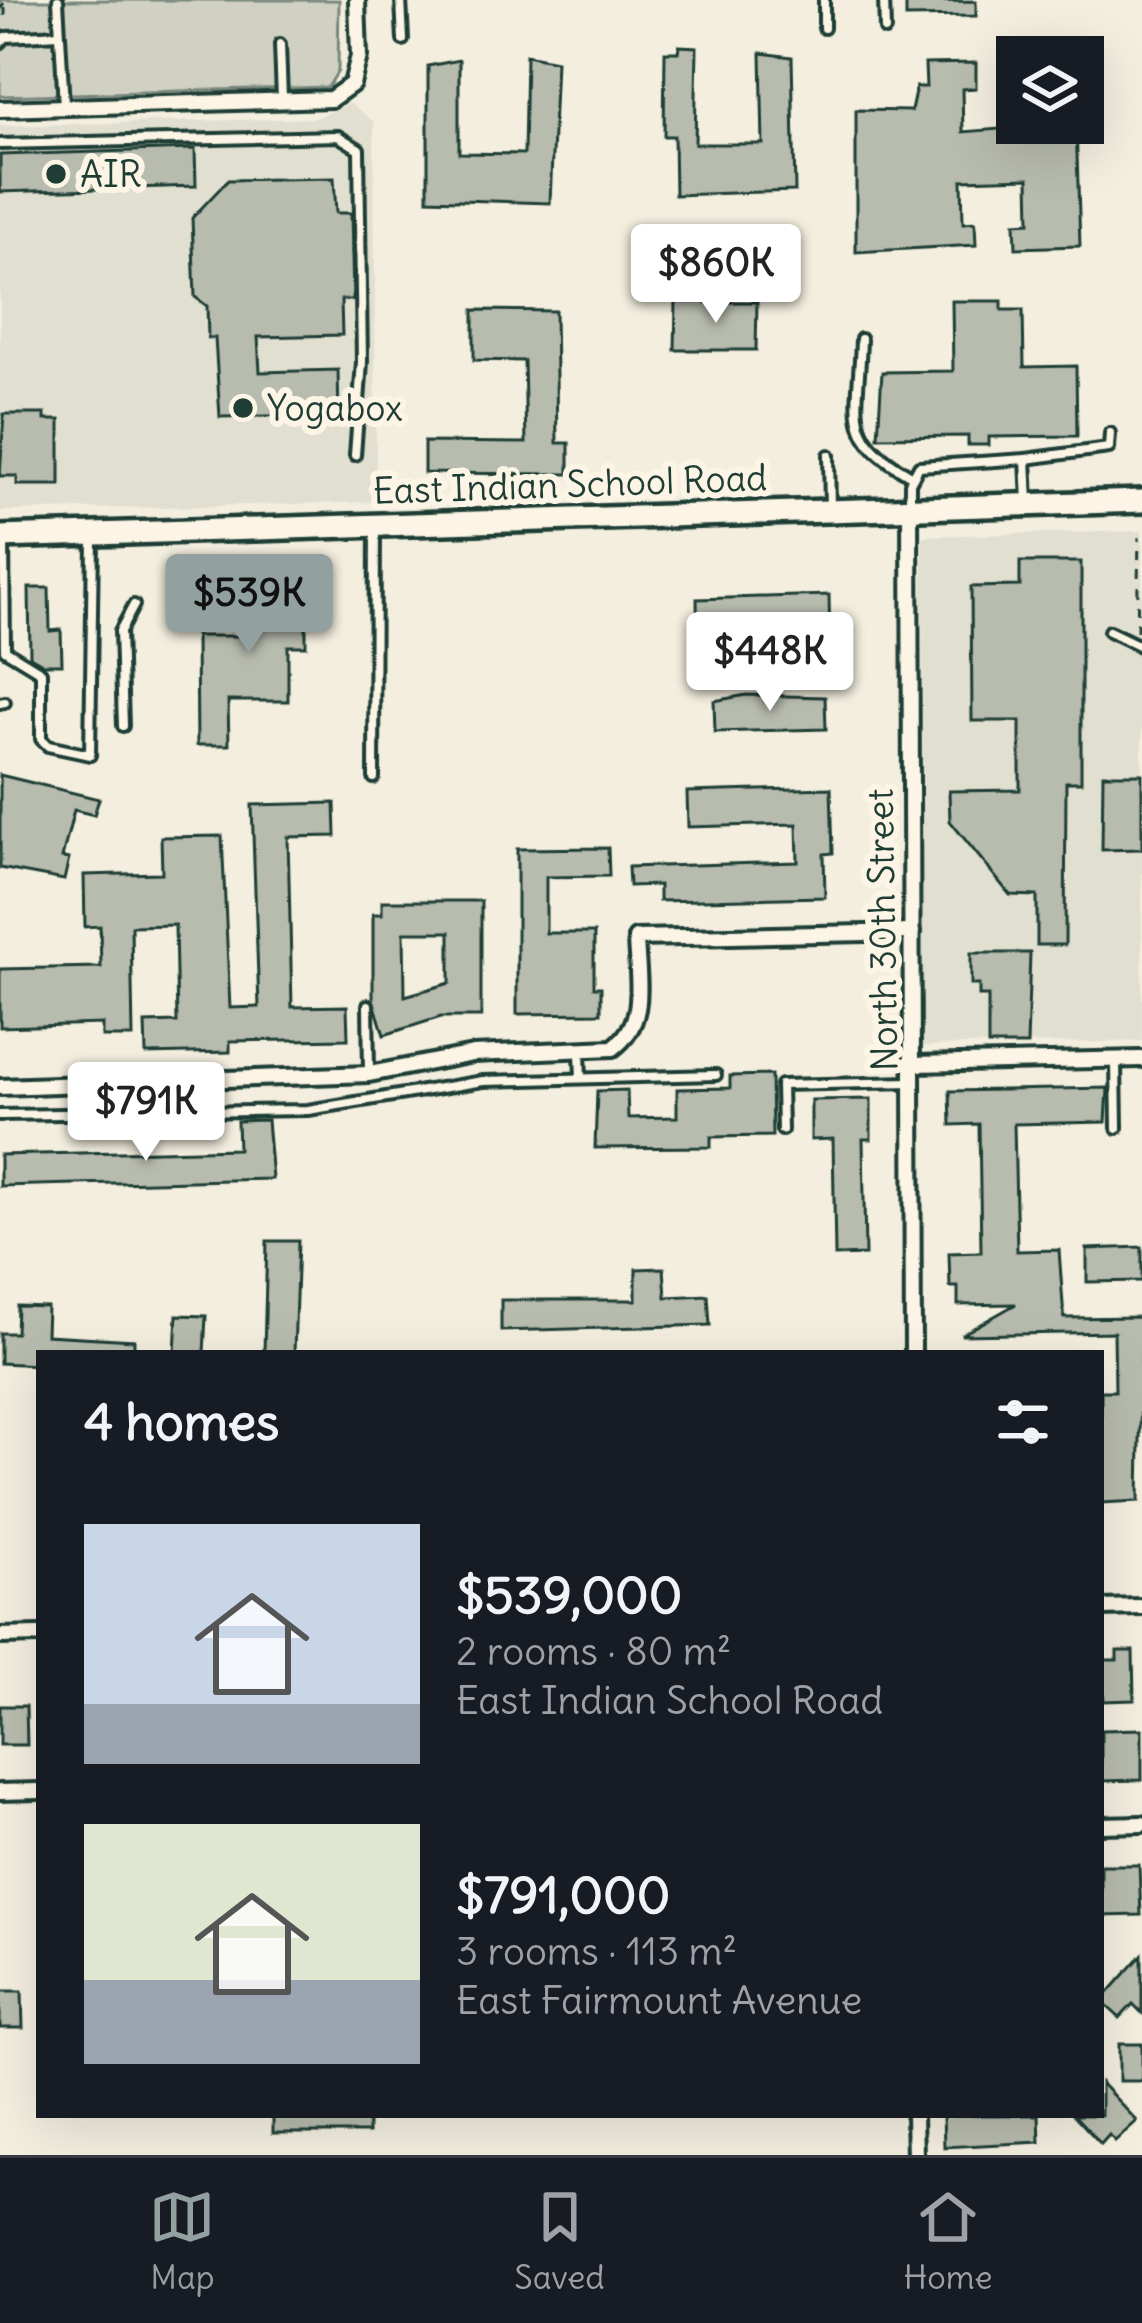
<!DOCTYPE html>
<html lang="en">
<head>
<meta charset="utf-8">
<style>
	body { margin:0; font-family:Delius,sans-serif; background:#20242c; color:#f1f3f6; height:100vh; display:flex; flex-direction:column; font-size:45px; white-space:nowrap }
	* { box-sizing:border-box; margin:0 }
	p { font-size:39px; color:#9ea1a6 }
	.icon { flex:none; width:66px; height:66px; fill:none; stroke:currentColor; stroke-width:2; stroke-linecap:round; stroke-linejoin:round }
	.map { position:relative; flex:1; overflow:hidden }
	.sheet { position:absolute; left:36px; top:1350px; width:1068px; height:768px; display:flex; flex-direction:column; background:#171b24; border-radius:0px; box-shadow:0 12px 48px #0002 }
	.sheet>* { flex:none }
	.fabs { position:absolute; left:996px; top:36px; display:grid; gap:24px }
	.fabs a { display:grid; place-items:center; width:108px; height:108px; border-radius:0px; background:#171b24; box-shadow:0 12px 48px #0002; font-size:60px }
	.price { position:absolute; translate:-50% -102px; padding:0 27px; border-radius:12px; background:#fff; color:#222; font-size:39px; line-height:78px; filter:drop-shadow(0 3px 6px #0008) }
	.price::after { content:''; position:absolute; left:50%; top:72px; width:36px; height:27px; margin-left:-18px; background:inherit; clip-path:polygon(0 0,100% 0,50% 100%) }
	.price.on { background:#92a19f; color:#111 }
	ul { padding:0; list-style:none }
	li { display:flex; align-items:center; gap:36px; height:300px; padding:0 48px }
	li span { display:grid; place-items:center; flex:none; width:336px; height:240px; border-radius:0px; color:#555 }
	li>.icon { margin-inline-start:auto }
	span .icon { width:144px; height:144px; fill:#fffc; stroke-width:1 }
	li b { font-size:51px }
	h2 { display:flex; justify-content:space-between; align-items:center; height:144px; padding:0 48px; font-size:51px }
	.tabs { display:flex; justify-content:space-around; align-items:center; height:168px; border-top:3px solid #363941; background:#171b24; font-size:33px; color:#9ea1a6 }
	.tabs a { display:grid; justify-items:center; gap:6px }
	.tabs .on { color:#92a19f }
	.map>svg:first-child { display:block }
	.built { fill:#e1dfd0 }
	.green { fill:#d0d1c2; stroke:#78877b; stroke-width:3 }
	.building { fill:#b8bcae; stroke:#1f3d34; stroke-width:3; fill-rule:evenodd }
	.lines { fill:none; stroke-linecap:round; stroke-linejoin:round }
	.lane-casing { stroke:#1f3d34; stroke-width:16 }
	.street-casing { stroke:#1f3d34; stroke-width:22 }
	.secondary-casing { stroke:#1f3d34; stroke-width:30 }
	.path { stroke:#1f3d34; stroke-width:3; stroke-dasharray:9 9; stroke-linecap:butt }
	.lane { stroke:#fcf5e5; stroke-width:8 }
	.street { stroke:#fcf5e5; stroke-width:14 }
	.secondary { stroke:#fcf5e5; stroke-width:21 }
	.poi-dot { fill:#1f3d34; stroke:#fcf5e5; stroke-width:4.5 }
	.labels { text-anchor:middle; stroke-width:12; stroke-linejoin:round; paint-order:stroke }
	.poi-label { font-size:36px; fill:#1f3d34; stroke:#fcf5e5; text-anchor:start }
	.street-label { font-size:36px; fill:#1f3d34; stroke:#fcf5e5 }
</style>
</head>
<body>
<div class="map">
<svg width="1142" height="2155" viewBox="0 0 1142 2155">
	<rect width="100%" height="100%" fill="#f3eede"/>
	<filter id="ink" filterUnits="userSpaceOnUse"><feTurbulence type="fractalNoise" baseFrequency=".00833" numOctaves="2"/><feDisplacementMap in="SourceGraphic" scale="24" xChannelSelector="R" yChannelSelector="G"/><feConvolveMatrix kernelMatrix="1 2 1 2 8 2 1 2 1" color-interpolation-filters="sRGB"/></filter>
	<g filter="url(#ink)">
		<g class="built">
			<polygon points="350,103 374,122 376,502 0,511 0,126 315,118"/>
			<polygon points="1142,531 1142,1041 922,1046 923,536"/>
		</g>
		<polygon class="green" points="0,0 339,0 338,71 328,87 0,96"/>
		<g class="building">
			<polygon points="976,1 976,16 906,17 906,2"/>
			<polygon points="679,46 697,47 695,144 763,144 761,53 792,57 795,191 675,195 674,136 664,136 665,52 678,52"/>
			<polygon points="526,55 556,61 550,203 428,199 428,66 459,60 459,153 524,154"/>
			<polygon points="976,63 976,88 962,89 963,132 1076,123 1080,246 1016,248 1015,223 1030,222 1029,178 962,180 963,223 975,222 976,245 856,252 856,110 911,111 916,87 926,87 925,64"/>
			<polygon points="195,149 196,186 0,192 0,155"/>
			<polygon points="334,178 336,213 351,213 353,300 341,300 342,335 258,337 260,372 338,370 339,420 315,420 314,415 220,417 215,338 208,338 207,306 195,297 192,218 228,180"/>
			<polygon points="952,301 1002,301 1002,310 1023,310 1024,367 1076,366 1077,436 989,437 989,445 968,445 968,436 878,437 882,372 953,371"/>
			<polygon points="676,302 757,302 756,350 675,350"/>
			<polygon points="474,310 555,311 557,443 569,443 569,474 424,473 424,442 526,443 524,361 474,360"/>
			<polygon points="4,414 45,414 45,420 60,420 60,485 17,485 17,476 0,476"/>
			<polygon points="1020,562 1081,562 1081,782 1066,782 1065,945 1037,945 1037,896 1010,895 950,821 949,791 1020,790 1020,721 972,721 971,587 1020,586"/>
			<polygon points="238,583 296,583 296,589 306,589 306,646 288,646 288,701 228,701 229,745 197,745 196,636 238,636"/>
			<polygon points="29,588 49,588 50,631 61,630 62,664 44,664 30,656"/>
			<polygon points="829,595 830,647 698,651 697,599"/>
			<polygon points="746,695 825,697 826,729 715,732 714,701"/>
			<polygon points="1103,774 1142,774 1142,849 1102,850"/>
			<polygon points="0,775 99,799 94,815 74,810 62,858 69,859 64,880 0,868"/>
			<polygon points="831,788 833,853 824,854 825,897 659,901 659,885 629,886 628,867 798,862 797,824 688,827 687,792"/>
			<polygon points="335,803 336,836 288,837 292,1007 347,1006 348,1039 230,1041 230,1052 146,1054 145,1023 177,1022 175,925 131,926 133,1037 102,1037 102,1024 0,1027 0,969 101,967 100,926 85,927 84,875 162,873 161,837 222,836 230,1008 259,1007 252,805"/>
			<polygon points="608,848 609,876 546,877 546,933 594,933 594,987 601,987 601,1013 517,1014 517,849"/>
			<path d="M382 901H481V1017H441L384 1035 373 999V914H382ZM404 932H450V983L405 996Z"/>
			<polygon points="971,953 1030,953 1027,1045 988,1045 988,996 979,996 979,985 971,985"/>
			<polygon points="771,1075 772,1136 711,1137 711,1147 595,1148 597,1091 627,1090 628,1118 677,1117 677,1089 730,1088 730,1076"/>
			<polygon points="1108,1088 1106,1122 1014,1124 1017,1251 1059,1250 1064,1318 1142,1317 1139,1501 1101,1503 1101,1391 1115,1391 1114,1332 961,1335 1016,1304 958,1305 958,1287 950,1287 949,1253 981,1252 979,1124 951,1125 950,1091"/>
			<polygon points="871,1099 871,1139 863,1139 865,1255 835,1256 833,1139 811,1140 811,1100"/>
			<polygon points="267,1120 272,1179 0,1186 0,1155 238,1149 237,1121"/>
			<polygon points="267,1241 298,1241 294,1353 264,1353"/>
			<polygon points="1142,1247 1142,1281 1087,1282 1087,1249"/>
			<polygon points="664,1268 666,1297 708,1295 710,1325 501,1331 501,1300 636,1300 636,1269"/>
			<polygon points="17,1306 47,1307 46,1335 134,1340 134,1353 39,1353 39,1365 0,1363 0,1333 16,1333"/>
			<polygon points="177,1315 206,1316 204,1353 175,1353"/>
			<polygon points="1117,1651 1133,1651 1134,1700 1104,1701 1101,1660 1117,1660"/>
			<polygon points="0,1706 26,1706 27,1745 0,1745"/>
			<polygon points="1142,1729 1142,1780 1101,1781 1101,1730"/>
			<polygon points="1101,1865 1139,1865 1141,1915 1101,1916"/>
			<polygon points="1142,1955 1142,2013 1133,2004 1120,2018 1101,2001"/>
			<polygon points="0,1991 22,1991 23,2028 0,2028"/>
			<rect x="1119" y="2044" width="23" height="37"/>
			<polygon points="1101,2083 1137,2121 1115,2141 1109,2135 1101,2144 1074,2115 1101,2115"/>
			<rect x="273" y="2115" width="95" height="18"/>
			<polygon points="943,2115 1039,2115 1040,2142 944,2147"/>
		</g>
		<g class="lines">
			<g class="lane-casing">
				<g id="lane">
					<polyline points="58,0 64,106"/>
					<polyline points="401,0 403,40"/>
					<polyline points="824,0 824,28"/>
					<polyline points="884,0 885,30"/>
					<polyline points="0,43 6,37 59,34"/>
					<polyline points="280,44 282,99"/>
					<polyline points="0,144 338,136 359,149 362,362 355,455"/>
					<path d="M861 339C859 415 840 436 913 477"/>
					<polyline points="829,455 830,508"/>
					<polyline points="1028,502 1026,459 1109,448 1110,433"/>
					<polyline points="910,505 910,483 919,466 1026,459"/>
					<polyline points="4,538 5,650 41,672 41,739 48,746 90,755 93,540"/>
					<polyline points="1109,631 1142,647"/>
					<polyline points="0,703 5,702"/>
					<polyline points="123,726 120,631 134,605"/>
					<polyline points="374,778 375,527"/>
					<polyline points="368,1005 369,1072"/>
					<polyline points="580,1052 581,1078"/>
					<polyline points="1116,1061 1117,1128"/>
					<polyline points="0,1115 308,1110 483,1081 716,1075"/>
					<polyline points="782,1130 781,1085 912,1082"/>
				</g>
			</g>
			<g class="street-casing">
				<g id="street">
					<polyline points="0,109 331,99 352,84 359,56 357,0"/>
					<polyline points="910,506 913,1353"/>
					<polyline points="914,1064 1142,1059"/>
					<path d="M0 1087 369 1074 473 1054 613 1048C649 1022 637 978 636 938L912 932"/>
					<polyline points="1101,1608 1142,1607"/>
					<polyline points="0,1636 39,1635"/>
					<polyline points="0,1792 39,1791"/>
					<polyline points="1101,1825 1142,1824"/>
					<polyline points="914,2115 915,2155"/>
				</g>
			</g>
			<g class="secondary-casing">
				<polyline id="secondary" points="0,537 1142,501"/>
			</g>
			<g class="path">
				<polyline points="5,7 5,23"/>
				<polyline points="0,11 5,0"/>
				<polyline points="1137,631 1139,537"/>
			</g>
			<use href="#lane" class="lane"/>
			<use href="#street" class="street"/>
			<use href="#secondary" class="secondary"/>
		</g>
	</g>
	<g class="poi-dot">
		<circle cx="56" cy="174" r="12"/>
		<circle cx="243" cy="408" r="12"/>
	</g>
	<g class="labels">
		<g class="poi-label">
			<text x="80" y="187">AIR</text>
			<text x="267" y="421">Yogabox</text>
		</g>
		<g class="street-label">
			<text transform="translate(570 484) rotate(-2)" y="13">East Indian School Road</text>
			<text transform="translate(882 930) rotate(-91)" y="13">North 30th Street</text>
		</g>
	</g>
</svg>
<div class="fabs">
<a><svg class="icon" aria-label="layers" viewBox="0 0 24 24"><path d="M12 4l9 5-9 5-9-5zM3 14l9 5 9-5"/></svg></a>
</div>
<b class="price" style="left:716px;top:326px">$860K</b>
<b class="price on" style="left:249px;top:656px">$539K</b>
<b class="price" style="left:770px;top:714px">$448K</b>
<b class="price" style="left:146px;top:1164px">$791K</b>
<section class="sheet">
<h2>4 homes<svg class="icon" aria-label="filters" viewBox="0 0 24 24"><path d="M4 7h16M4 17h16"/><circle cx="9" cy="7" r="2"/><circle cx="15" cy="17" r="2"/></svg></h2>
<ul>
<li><span style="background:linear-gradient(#c9d6e8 75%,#9aa5b1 0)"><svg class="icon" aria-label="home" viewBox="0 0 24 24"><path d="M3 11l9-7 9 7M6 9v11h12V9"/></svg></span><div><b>$539,000</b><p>2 rooms · 80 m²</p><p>East Indian School Road</p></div></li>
<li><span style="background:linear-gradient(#dfe7d0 65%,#9aa5b1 0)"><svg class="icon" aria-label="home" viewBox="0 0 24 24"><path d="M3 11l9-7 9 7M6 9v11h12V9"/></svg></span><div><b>$791,000</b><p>3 rooms · 113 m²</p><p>East Fairmount Avenue</p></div></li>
</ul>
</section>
</div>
<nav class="tabs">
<a class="on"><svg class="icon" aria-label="map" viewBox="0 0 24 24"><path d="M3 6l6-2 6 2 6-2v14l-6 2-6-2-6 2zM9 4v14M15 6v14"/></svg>Map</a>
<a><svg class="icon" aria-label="saved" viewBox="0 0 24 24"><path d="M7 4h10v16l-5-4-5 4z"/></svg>Saved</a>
<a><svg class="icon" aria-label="home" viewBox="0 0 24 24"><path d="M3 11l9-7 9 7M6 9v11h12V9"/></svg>Home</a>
</nav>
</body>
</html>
